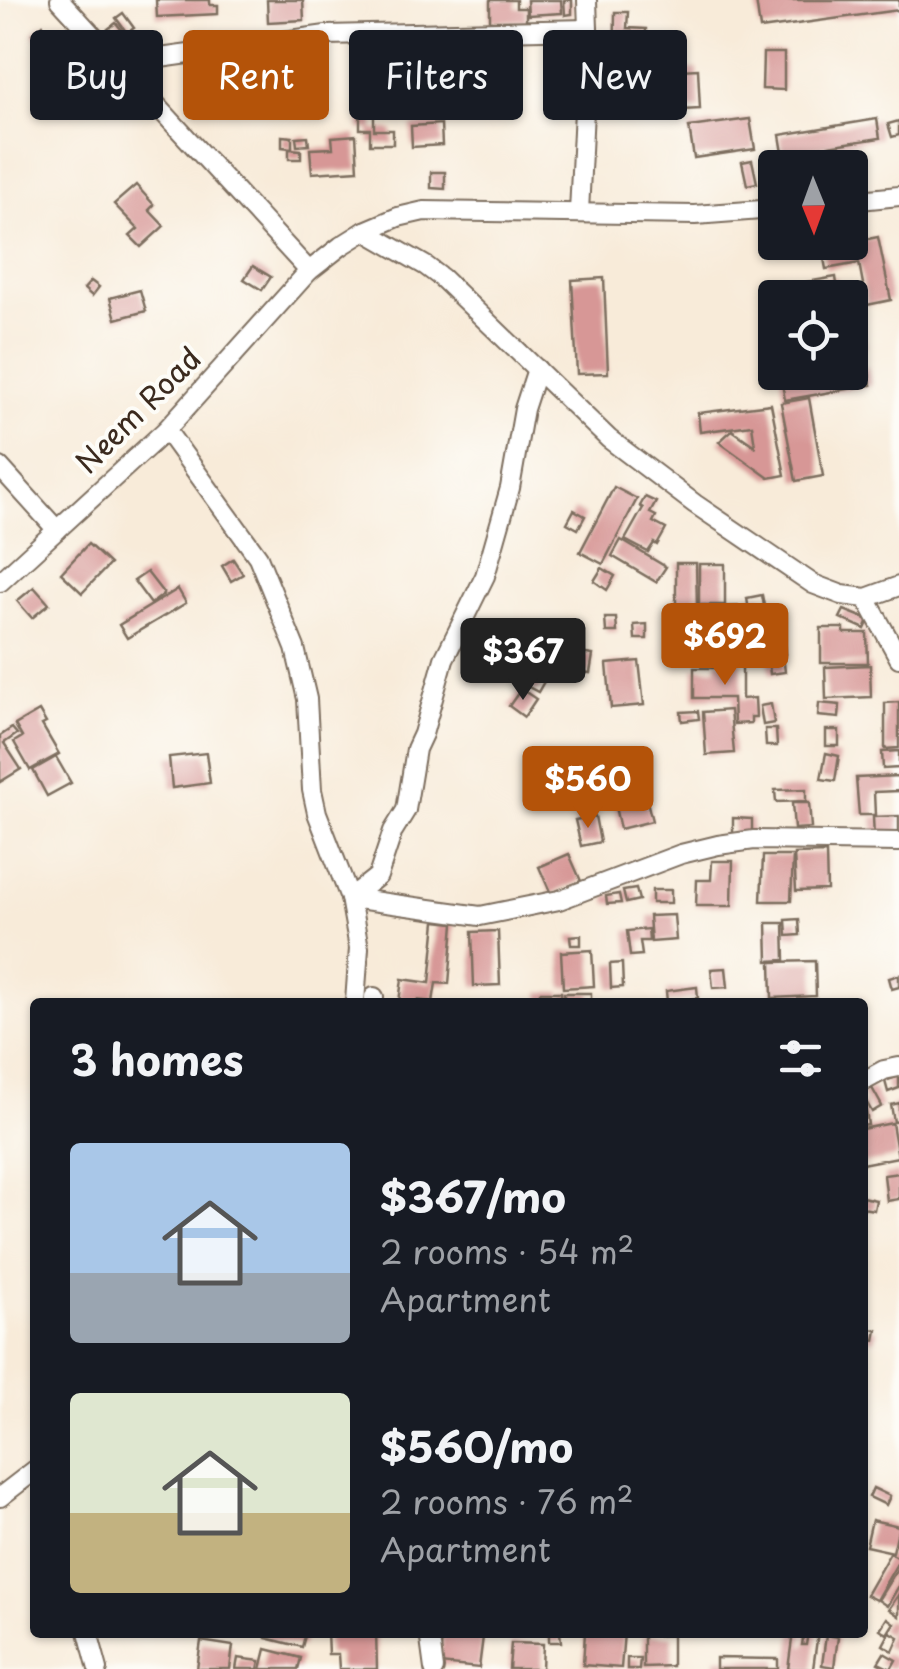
<!DOCTYPE html>
<html lang="en">
<head>
<meta charset="utf-8">
<style>
	body { margin:0; font-family:"Playpen Sans",sans-serif; background:#20242c; color:#f1f3f6; height:100vh; display:flex; flex-direction:column; font-size:38px; white-space:nowrap }
	* { box-sizing:border-box; margin:0 }
	p { font-size:32px; color:#9ea1a6 }
	.icon { flex:none; width:55px; height:55px; fill:none; stroke:currentColor; stroke-width:2; stroke-linecap:round; stroke-linejoin:round }
	.map { position:relative; flex:1; overflow:hidden }
	.sheet { position:absolute; left:30px; top:998px; width:838px; height:640px; display:flex; flex-direction:column; background:#171b24; border-radius:10px; box-shadow:0 2px 8px #0004 }
	.sheet>* { flex:none }
	.guide { position:absolute; left:30px; top:30px; width:840px; height:90px; display:flex; gap:20px }
	.needle { width:65px; rotate:179deg }
	.buttons { position:absolute; left:758px; top:150px; display:grid; gap:20px }
	.buttons a { display:grid; place-items:center; width:110px; height:110px; border-radius:10px; background:#171b24; box-shadow:0 2px 8px #0004; font-size:50px }
	.price { position:absolute; translate:-50% -85px; padding:0 22px; border-radius:10px; background:#b45309; color:#fff; font-size:32px; line-height:65px; filter:drop-shadow(0 2px 5px #0008) }
	.price::after { content:''; position:absolute; left:50%; top:60px; width:30px; height:22px; margin-left:-15px; background:inherit; clip-path:polygon(0 0,100% 0,50% 100%) }
	.price.active { background:#222; color:#fff }
	ul { padding:0; list-style:none }
	li { display:flex; align-items:center; gap:30px; height:250px; padding:0 40px }
	li span { display:grid; place-items:center; flex:none; width:280px; height:200px; border-radius:10px; color:#555 }
	li>.icon { margin-inline-start:auto }
	span .icon { width:120px; height:120px; fill:#fffc; stroke-width:1 }
	li b { font-size:42px }
	h2 { display:flex; justify-content:space-between; align-items:center; height:120px; padding:0 40px; font-size:42px }
	.chip { padding:0 35px; border-radius:10px; background:#171b24; box-shadow:0 2px 8px #0004; font-size:35px; line-height:90px }
	.chip.active { background:#b45309; color:#fff }
	.map>svg:first-child { display:block }
	.building { fill:#d79796 }
	.lines { fill:none; stroke-linecap:round; stroke-linejoin:round }
	.minor-casing { stroke:#7d6e5f; stroke-width:22 }
	.minor { stroke:#fff; stroke-width:18 }
	.labels { text-anchor:middle; stroke-width:8; stroke-linejoin:round; paint-order:stroke }
	.street-label { font-size:30px; fill:#3b2a1e; stroke:#fdfcf7 }
</style>
</head>
<body>
<div class="map">
<svg width="899" height="1669" viewBox="0 0 899 1669">
	<rect width="100%" height="100%" fill="#fdfcf7"/>
	<filter id="ink" filterUnits="userSpaceOnUse"><feTurbulence type="fractalNoise" baseFrequency=".01" numOctaves="2"/><feDisplacementMap in="SourceGraphic" scale="20" xChannelSelector="R" yChannelSelector="G"/><feConvolveMatrix kernelMatrix="1 2 1 2 8 2 1 2 1" color-interpolation-filters="sRGB"/></filter>
	<filter id="wash" filterUnits="userSpaceOnUse"><feTurbulence type="fractalNoise" baseFrequency=".0048" numOctaves="4" result="noise"/><feDisplacementMap in="SourceGraphic" scale="40" xChannelSelector="R" yChannelSelector="G"/><feGaussianBlur stdDeviation="2.25" result="paint"/><feColorMatrix in="noise" values="0 0 0 0 0 0 0 0 0 0 0 0 0 0 0 0 0 1.4 0 .05"/><feComposite in="paint" operator="in"/></filter>
	<g filter="url(#wash)">
		<rect width="100%" height="100%" fill="#f8ebd9"/>
		<g id="blocks">
			<g class="building">
				<polygon points="156,0 210,0 210,5 218,5 218,14 157,17"/>
				<polygon points="267,0 303,0 304,20 268,22"/>
				<polygon points="490,0 516,0 516,8 526,8 526,21 490,21"/>
				<polygon points="527,0 561,0 562,13 528,15"/>
				<polygon points="564,0 572,0 572,14 565,15"/>
				<polygon points="756,0 899,0 899,10 760,29"/>
				<polygon points="615,12 628,12 627,28 646,29 645,76 614,75"/>
				<polygon points="123,13 134,28 127,33 116,18"/>
				<polygon points="116,23 125,34 118,41 108,29"/>
				<polygon points="43,25 66,48 56,57 33,34"/>
				<polygon points="763,53 784,53 784,90 762,89"/>
				<polygon points="698,69 700,109 682,110 680,70"/>
				<polygon points="360,91 385,91 385,105 374,104 374,130 393,130 393,144 370,144 370,129 360,129"/>
				<polygon points="657,96 658,114 618,114 617,97"/>
				<polygon points="750,119 755,149 694,158 689,127"/>
				<polygon points="877,119 880,138 783,153 780,135"/>
				<polygon points="899,121 899,135 892,137 888,124"/>
				<polygon points="441,124 442,145 412,147 411,126"/>
				<polygon points="356,135 358,170 312,173 310,149 333,148 332,137"/>
				<polygon points="282,136 292,137 292,148 282,147"/>
				<polygon points="308,136 309,145 297,146 296,137"/>
				<polygon points="289,149 301,150 301,159 289,159"/>
				<polygon points="752,160 757,183 747,185 742,162"/>
				<polygon points="431,172 445,172 445,189 431,188"/>
				<polygon points="136,185 154,205 149,210 164,226 141,247 130,236 138,229 114,204"/>
				<polygon points="878,237 891,300 867,305 859,263 826,269 822,248"/>
				<polygon points="253,266 271,277 262,290 244,279"/>
				<polygon points="836,277 839,298 798,298 795,284"/>
				<polygon points="604,278 608,373 577,374 572,280"/>
				<polygon points="91,281 99,287 92,296 84,289"/>
				<polygon points="140,290 146,311 116,319 110,298"/>
				<polygon points="859,321 867,346 856,350 850,332 850,323"/>
				<polygon points="868,367 871,385 785,400 780,372 806,372 807,377 850,372 850,370"/>
				<polygon points="809,398 823,476 796,481 781,403"/>
				<polygon points="771,404 785,475 769,478 719,442 732,430 755,446 752,425 700,432 698,413"/>
				<polygon points="614,487 637,499 603,564 580,552"/>
				<polygon points="645,497 656,502 650,513 656,516 653,522 666,529 657,545 654,543 648,552 625,540 643,508 640,506"/>
				<polygon points="574,510 585,516 578,529 567,523"/>
				<polygon points="621,540 666,567 656,582 612,556"/>
				<polygon points="88,544 110,564 82,593 61,573"/>
				<polygon points="233,559 243,574 231,581 222,566"/>
				<polygon points="676,563 696,563 697,606 676,606"/>
				<rect x="699" y="564" width="26" height="41"/>
				<polygon points="602,568 615,576 607,590 594,581"/>
				<polygon points="147,572 164,594 151,604 134,581"/>
				<polygon points="34,587 49,604 32,618 17,601"/>
				<polygon points="178,589 186,603 127,638 119,625"/>
				<polygon points="762,595 767,622 751,625 747,598"/>
				<polygon points="745,606 747,635 711,636 710,607"/>
				<polygon points="844,610 869,620 865,629 840,618"/>
				<polygon points="605,618 616,618 617,632 606,632"/>
				<polygon points="647,624 647,639 635,639 634,625"/>
				<polygon points="782,625 786,654 783,655 785,672 770,674 768,657 756,658 752,629"/>
				<polygon points="821,628 844,628 844,633 867,633 868,663 821,663"/>
				<polygon points="552,639 567,648 558,662 543,653"/>
				<polygon points="571,647 580,648 579,653 593,655 590,673 567,670"/>
				<polygon points="639,661 644,705 611,708 607,664"/>
				<polygon points="716,661 742,661 742,699 755,698 756,717 751,717 751,723 734,724 733,698 694,698 694,668 717,668"/>
				<polygon points="535,662 550,671 538,692 523,684"/>
				<polygon points="870,665 871,697 826,699 825,667"/>
				<polygon points="521,689 536,699 524,717 509,706"/>
				<polygon points="899,702 899,748 885,749 885,703"/>
				<polygon points="819,703 840,705 839,718 818,716"/>
				<polygon points="771,704 774,723 763,725 760,706"/>
				<polygon points="730,710 734,753 706,755 703,712"/>
				<polygon points="39,711 46,723 42,725 59,754 30,770 14,742 22,737 15,725"/>
				<polygon points="698,711 699,719 682,721 681,712"/>
				<polygon points="12,728 17,734 4,743 21,769 0,782 0,736"/>
				<polygon points="765,729 776,729 777,746 766,746"/>
				<rect x="826" y="730" width="13" height="16"/>
				<polygon points="899,751 899,768 883,769 882,752"/>
				<polygon points="206,753 210,783 172,788 169,757"/>
				<polygon points="826,753 839,756 835,781 821,779"/>
				<polygon points="56,757 71,783 47,796 33,770"/>
				<polygon points="574,762 577,778 534,785 532,769"/>
				<polygon points="899,776 899,791 874,792 875,815 859,815 856,778"/>
				<polygon points="642,781 652,821 620,829 611,789"/>
				<polygon points="806,789 806,801 776,802 775,790"/>
				<polygon points="792,803 809,803 811,828 794,829"/>
				<polygon points="595,816 600,842 581,846 575,820"/>
				<polygon points="899,816 899,838 874,839 873,817"/>
				<polygon points="733,818 752,819 752,836 733,835"/>
				<polygon points="826,853 827,890 796,891 794,854"/>
				<polygon points="569,854 581,881 551,894 539,867"/>
				<polygon points="763,856 793,856 791,901 761,901"/>
				<polygon points="712,861 733,861 732,906 696,906 697,880 711,880"/>
				<polygon points="636,889 639,900 626,903 623,891"/>
				<rect x="652" y="890" width="19" height="13"/>
				<polygon points="619,894 621,903 607,904 606,896"/>
				<polygon points="674,915 676,940 651,942 649,916"/>
				<polygon points="799,919 800,935 787,936 786,920"/>
				<polygon points="436,921 454,923 449,984 436,983 433,1002 417,1000 416,1002 399,1002 402,979 430,983"/>
				<polygon points="767,923 784,923 785,960 768,961"/>
				<polygon points="648,929 649,941 640,941 642,955 630,956 627,931"/>
				<polygon points="498,931 500,985 474,986 472,932"/>
				<polygon points="581,935 581,945 571,945 570,936"/>
				<polygon points="592,950 594,986 563,988 561,952"/>
				<polygon points="815,961 816,996 772,998 771,962"/>
				<polygon points="622,963 623,987 611,988 610,964"/>
				<polygon points="726,968 728,987 713,988 711,969"/>
				<polygon points="899,975 899,987 892,989 889,978"/>
				<polygon points="697,987 698,998 667,1002 666,991"/>
				<rect x="540" y="992" width="21" height="10"/>
				<rect x="564" y="993" width="27" height="9"/>
				<polygon points="899,1076 899,1088 888,1092 885,1081"/>
				<polygon points="872,1088 882,1106 872,1112 862,1094"/>
				<polygon points="862,1103 865,1103 868,1125 862,1126"/>
				<polygon points="899,1103 899,1121 894,1122 891,1105"/>
				<polygon points="892,1123 898,1157 862,1164 862,1129"/>
				<polygon points="899,1173 899,1199 887,1201 884,1175"/>
				<polygon points="862,1197 876,1200 874,1210 862,1208"/>
				<polygon points="862,1328 877,1330 875,1340 862,1338"/>
				<polygon points="873,1488 890,1496 886,1505 869,1497"/>
				<polygon points="872,1520 899,1526 893,1552 866,1546"/>
				<polygon points="890,1553 899,1558 899,1560 876,1600 866,1595"/>
				<polygon points="899,1566 899,1586 887,1606 878,1600"/>
				<polygon points="899,1594 899,1616 889,1609"/>
				<polygon points="887,1618 894,1623 887,1634 880,1629"/>
				<polygon points="267,1632 306,1632 302,1647 266,1638"/>
				<polygon points="327,1632 376,1632 377,1669 339,1669 338,1654 328,1654"/>
				<polygon points="443,1632 483,1637 479,1668 439,1664"/>
				<polygon points="549,1632 560,1632 561,1642 549,1642"/>
				<polygon points="585,1632 624,1633 621,1668 583,1665"/>
				<polygon points="793,1632 804,1632 802,1645 806,1645 808,1632 818,1632 813,1669 788,1669"/>
				<polygon points="890,1632 899,1637 893,1651 883,1645"/>
				<polygon points="672,1635 672,1666 643,1667 643,1636"/>
				<polygon points="826,1635 838,1637 834,1667 822,1665"/>
				<polygon points="201,1641 233,1646 230,1669 197,1669"/>
				<polygon points="511,1643 543,1644 542,1669 509,1669"/>
				<polygon points="266,1649 301,1658 298,1669 261,1669"/>
				<polygon points="884,1653 896,1660 891,1669 878,1663"/>
				<polygon points="238,1658 260,1661 258,1669 236,1669"/>
				<polygon points="627,1658 640,1658 639,1669 627,1669"/>
				<polygon points="716,1658 778,1659 778,1669 716,1669"/>
			</g>
		</g>
	</g>
	<g filter="url(#ink)">
		<use href="#blocks" fill-opacity="0" stroke="#7d6e5f" stroke-width="2.5"/>
		<g class="lines">
			<g class="minor-casing">
				<g id="minor">
					<polyline points="60,0 309,271"/>
					<polyline points="117,64 326,35 588,29"/>
					<polyline points="850,201 899,196"/>
					<polyline points="579,212 588,29 587,0"/>
					<polyline points="365,231 426,266 442,278 609,439 695,504 813,584 842,595 866,598 899,586"/>
					<polyline points="166,430 258,557 295,648 307,699 312,790 317,813 350,898 359,948 355,1002"/>
					<polyline points="0,467 57,530"/>
					<polyline points="0,582 166,430 309,271 341,246 365,231 398,217 424,211 695,215 775,209"/>
					<polyline points="866,598 899,658"/>
					<polyline points="350,898 378,876 393,831 406,810 416,749 423,734 444,659 485,576 510,488 524,409 537,369"/>
					<polyline points="350,898 480,916 559,900 681,854 718,845 754,840 899,842"/>
					<polyline points="374,997 374,1002"/>
					<polyline points="862,1082 884,1070 899,1067"/>
					<polyline points="0,1497 35,1470"/>
					<polyline points="88,1632 98,1669"/>
					<polyline points="429,1632 434,1669"/>
				</g>
			</g>
			<use href="#minor" class="minor"/>
		</g>
	</g>
	<g class="labels">
		<g class="street-label">
			<text transform="translate(139 411) rotate(-45)" y="10">Neem Road</text>
		</g>
	</g>
</svg>
<div class="buttons">
<a><svg class="needle" viewBox="-14 -14 28 28"><path d="M0-13l5 13h-10z" fill="#e53935"/><path d="M0 13l5-13h-10z" fill="#9ea1a6"/></svg></a>
<a><svg class="icon" aria-label="locate" viewBox="0 0 24 24"><circle cx="12" cy="12" r="6"/><path d="M12 2v4M12 18v4M2 12h4M18 12h4"/></svg></a>
</div>
<b class="price" style="left:725px;top:688px">$692</b>
<b class="price active" style="left:523px;top:703px">$367</b>
<b class="price" style="left:588px;top:831px">$560</b>
<div class="guide">
<a class="chip">Buy</a>
<a class="chip active">Rent</a>
<a class="chip">Filters</a>
<a class="chip">New</a>
</div>
<section class="sheet">
<h2>3 homes<svg class="icon" aria-label="filters" viewBox="0 0 24 24"><path d="M4 7h16M4 17h16"/><circle cx="9" cy="7" r="2"/><circle cx="15" cy="17" r="2"/></svg></h2>
<ul>
<li><span style="background:linear-gradient(#a9c7e8 65%,#9aa5b1 0)"><svg class="icon" aria-label="home" viewBox="0 0 24 24"><path d="M3 11l9-7 9 7M6 9v11h12V9"/></svg></span><div><b>$367/mo</b><p>2 rooms · 54 m²</p><p>Apartment</p></div></li>
<li><span style="background:linear-gradient(#dfe7d0 60%,#c2b280 0)"><svg class="icon" aria-label="home" viewBox="0 0 24 24"><path d="M3 11l9-7 9 7M6 9v11h12V9"/></svg></span><div><b>$560/mo</b><p>2 rooms · 76 m²</p><p>Apartment</p></div></li>
</ul>
</section>
</div>
</body>
</html>
